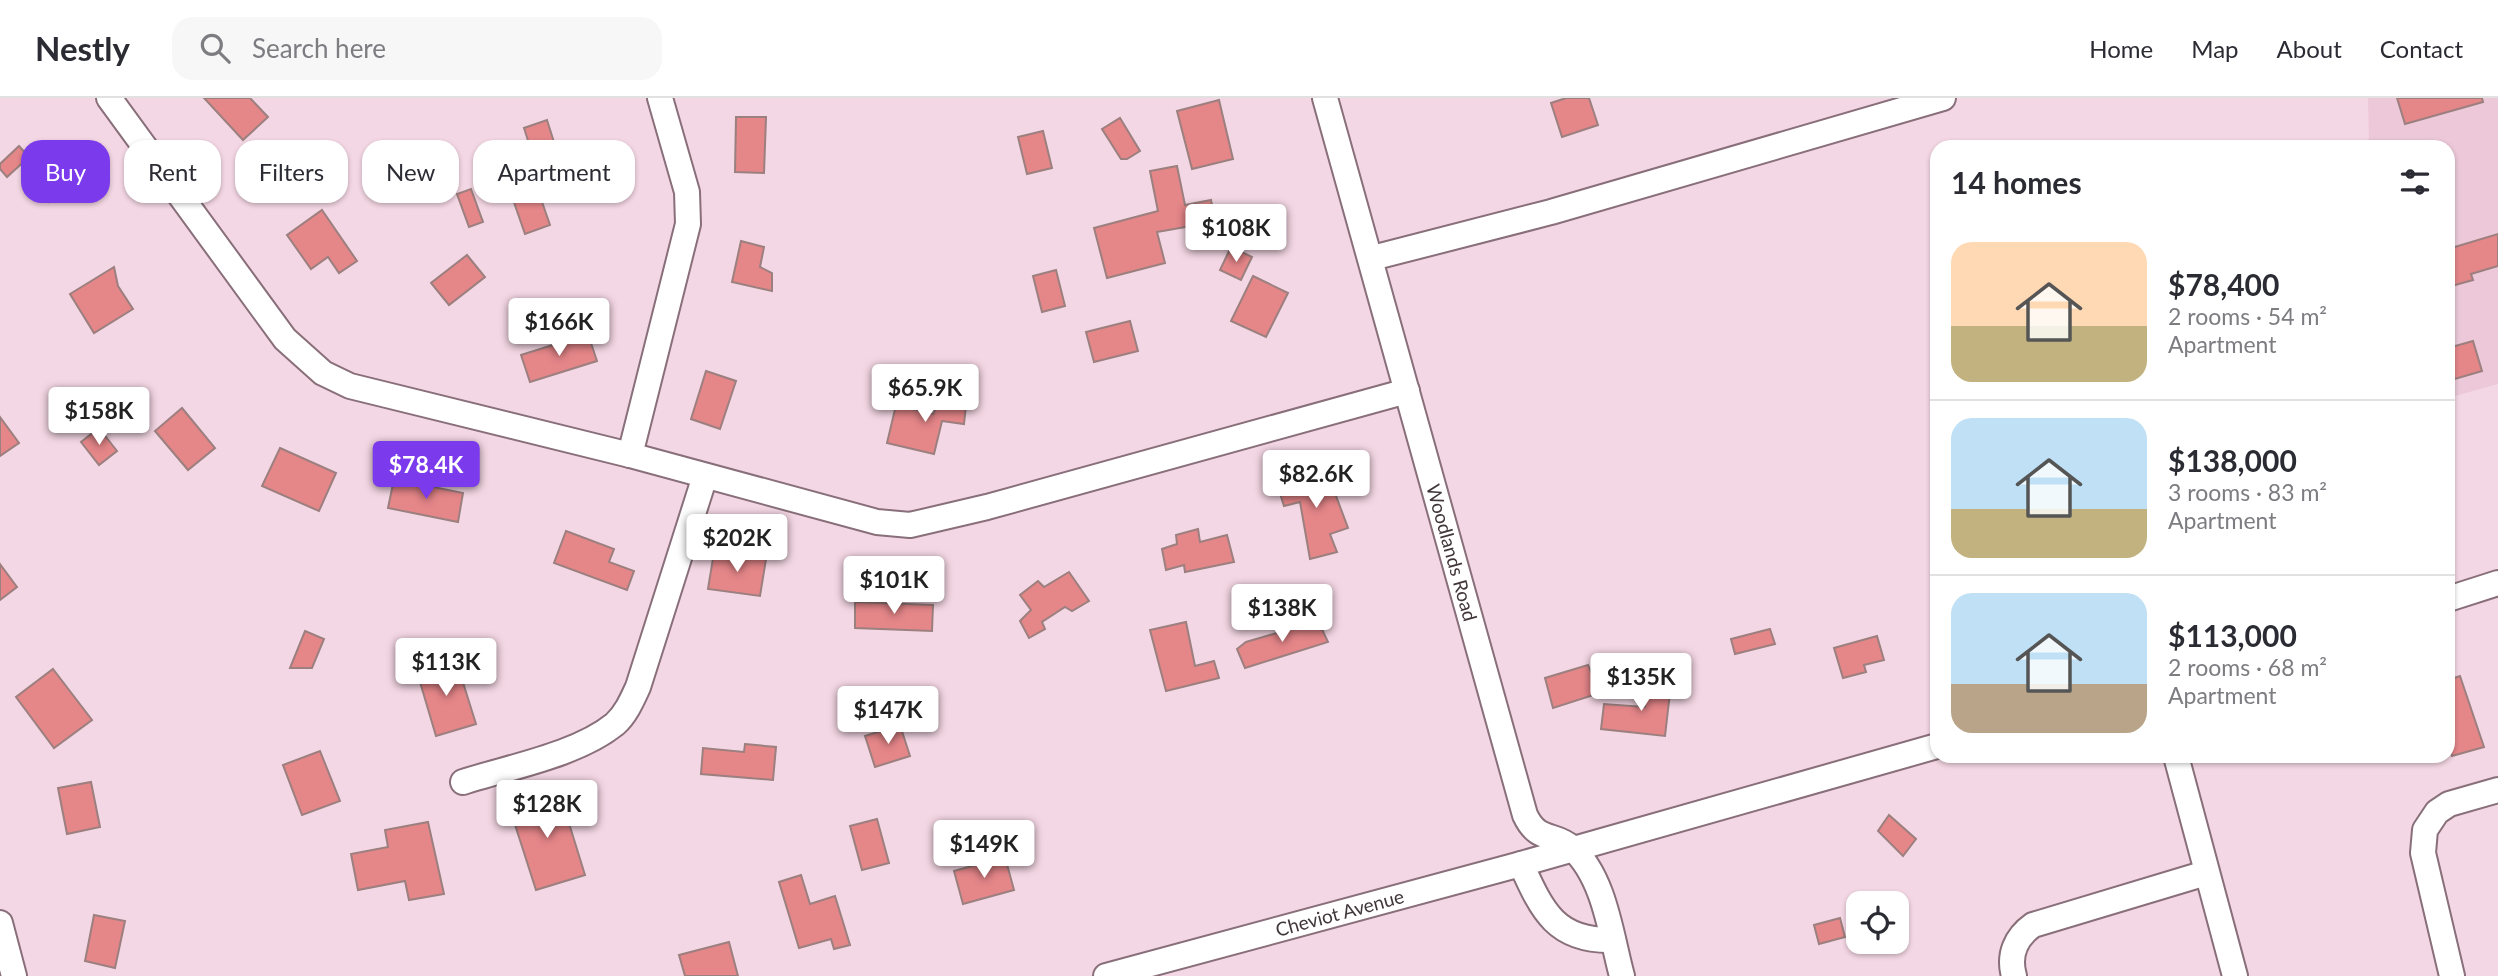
<!DOCTYPE html>
<html lang="en">
<head>
<meta charset="utf-8">
<style>
	body { margin:0; font-family:Lato,sans-serif; background:#f7f7f7; color:#2b2b33; height:100vh; display:flex; flex-direction:column; font-size:26px; white-space:nowrap }
	* { box-sizing:border-box; margin:0 }
	p { font-size:23px; color:#7c7c81 }
	.icon { flex:none; width:38px; height:38px; fill:none; stroke:currentColor; stroke-width:2; stroke-linecap:round; stroke-linejoin:round }
	.map { position:relative; flex:1; overflow:hidden }
	.drawer { position:absolute; left:1930px; top:42px; width:525px; height:623px; display:flex; flex-direction:column; background:#fff; border-radius:21px; box-shadow:0 2px 5px #0004 }
	.drawer>* { flex:none }
	.guide { position:absolute; left:21px; top:42px; width:665px; height:63px; display:flex; gap:14px }
	.buttons { position:absolute; left:1846px; top:793px; display:grid; gap:14px }
	.buttons a { display:grid; place-items:center; width:63px; height:63px; border-radius:14px; background:#fff; box-shadow:0 2px 5px #0004; font-size:35px }
	.price { position:absolute; translate:-50% -60px; padding:0 16px; border-radius:7px; background:#fff; color:#222; font-size:23px; line-height:46px; filter:drop-shadow(0 2px 4px #0008) }
	.price::after { content:''; position:absolute; left:50%; top:42px; width:21px; height:16px; margin-left:-10px; background:inherit; clip-path:polygon(0 0,100% 0,50% 100%) }
	.price.current { background:#7c3aed; color:#fff }
	ul { padding:0; list-style:none }
	li { display:flex; align-items:center; gap:21px; height:175px; padding:0 21px }
	li+li { border-top:2px solid #e1e1e2 }
	li span { display:grid; place-items:center; flex:none; width:196px; height:140px; border-radius:21px; color:#555 }
	li>.icon { margin-inline-start:auto }
	span .icon { width:84px; height:84px; fill:#fffc; stroke-width:1 }
	li b { font-size:30px }
	h2 { display:flex; justify-content:space-between; align-items:center; height:84px; padding:0 21px; font-size:30px }
	.chip { padding:0 24px; border-radius:21px; background:#fff; box-shadow:0 2px 5px #0004; font-size:24px; line-height:63px }
	.chip.current { background:#7c3aed; color:#fff }
	header { display:flex; align-items:center; gap:42px; box-sizing:border-box; height:98px; padding:0 35px; background:#fff; border-bottom:2px solid #e1e1e2 }
	header strong { font-size:33px }
	nav { display:flex; gap:38px; margin-inline-start:auto; font-size:24px }
	.search { width:490px; height:63px; background:#f7f7f7; display:flex; align-items:center; gap:18px; box-sizing:border-box; padding:0 24px; border-radius:21px; color:#7c7c81; font-size:26px }
	.map>svg:first-child { display:block }
	.built { fill:#ecc8d9 }
	.building { fill:#e58689; stroke:#9c7f7f; stroke-width:2 }
	.lines { fill:none; stroke-linecap:round; stroke-linejoin:round }
	.minor-casing { stroke:#886f7a; stroke-width:28 }
	.minor { stroke:#fff; stroke-width:24 }
	.labels { text-anchor:middle; stroke-width:5; stroke-linejoin:round; paint-order:stroke }
	.street-label { font-size:19px; fill:#41363b; stroke:#fde6f1 }
</style>
</head>
<body>
<header>
<strong>Nestly</strong>
<div class="search"><svg class="icon" aria-label="search" viewBox="0 0 24 24"><circle cx="10" cy="10" r="6"/><path d="M15 15l6 6"/></svg>Search here</div>
<nav><a>Home</a><a>Map</a><a>About</a><a>Contact</a></nav>
</header>
<div class="map">
<svg width="2498" height="878" viewBox="0 0 2498 878">
	<rect width="100%" height="100%" fill="#f4d7e4"/>
	<polygon class="built" points="2368,0 2498,0 2498,286 2448,300 2448,49 2369,49"/>
	<g class="building">
		<polygon points="204,0 250,0 268,19 243,42"/>
		<polygon points="1566,0 1589,0 1598,27 1562,39 1551,5"/>
		<polygon points="2397,0 2482,0 2483,4 2405,26"/>
		<polygon points="1219,2 1233,61 1192,71 1177,13"/>
		<polygon points="736,19 766,19 764,75 735,74"/>
		<polygon points="1120,20 1140,53 1127,61 1121,61 1102,31"/>
		<polygon points="547,22 565,79 542,87 524,30"/>
		<polygon points="1043,33 1052,70 1027,76 1018,39"/>
		<polygon points="19,48 29,59 7,79 0,71 0,66"/>
		<polygon points="50,52 75,85 49,104 24,71"/>
		<polygon points="1177,68 1185,107 1211,102 1219,142 1200,146 1197,127 1157,134 1165,165 1107,180 1094,130 1158,113 1150,73"/>
		<polygon points="534,81 550,127 525,136 509,90"/>
		<polygon points="471,91 483,124 469,129 457,96"/>
		<polygon points="322,112 357,163 339,175 328,159 311,171 287,137"/>
		<polygon points="2498,136 2498,168 2471,176 2473,182 2448,189 2448,151"/>
		<polygon points="741,143 764,149 760,169 772,175 772,193 732,184"/>
		<polygon points="1231,149 1252,159 1241,182 1220,172"/>
		<polygon points="467,157 485,179 449,207 431,185"/>
		<polygon points="114,169 118,188 133,211 94,235 70,196"/>
		<polygon points="1056,172 1065,208 1042,214 1033,178"/>
		<polygon points="1253,178 1288,195 1266,239 1231,223"/>
		<polygon points="1130,223 1138,253 1094,264 1086,234"/>
		<polygon points="588,236 597,263 530,284 521,257"/>
		<polygon points="2473,243 2482,273 2448,283 2448,250"/>
		<polygon points="706,273 736,283 720,331 691,321"/>
		<polygon points="943,296 967,298 964,326 942,323 934,356 887,345 896,307 933,316"/>
		<polygon points="182,310 215,350 188,372 155,333"/>
		<polygon points="0,319 19,345 0,358"/>
		<polygon points="99,330 117,353 99,367 81,344"/>
		<polygon points="280,350 336,375 319,413 262,388"/>
		<polygon points="1326,371 1348,430 1330,436 1337,454 1310,461 1300,404 1284,408 1277,386"/>
		<polygon points="394,381 463,395 458,424 388,410"/>
		<polygon points="1198,431 1200,444 1227,437 1234,464 1185,474 1184,467 1166,472 1162,451 1177,446 1176,437"/>
		<polygon points="566,433 614,451 609,464 634,473 627,492 554,465"/>
		<polygon points="714,454 766,461 760,498 708,491"/>
		<polygon points="0,466 17,489 0,502"/>
		<polygon points="1069,474 1089,503 1072,513 1065,509 1042,524 1045,531 1029,540 1020,523 1031,512 1020,497 1038,483 1044,489"/>
		<polygon points="855,504 933,507 932,533 855,530"/>
		<polygon points="1318,523 1328,544 1245,570 1237,551 1246,544"/>
		<polygon points="1186,524 1195,568 1214,563 1219,580 1166,593 1150,532"/>
		<polygon points="1770,531 1775,546 1735,556 1731,541"/>
		<polygon points="305,533 324,541 312,570 290,570"/>
		<polygon points="1877,538 1884,562 1864,567 1866,574 1843,580 1834,550"/>
		<polygon points="456,562 476,626 436,638 417,574"/>
		<polygon points="1588,567 1600,595 1553,610 1545,580"/>
		<polygon points="53,571 92,622 54,650 16,599"/>
		<polygon points="2460,578 2484,649 2452,658 2448,645 2448,582"/>
		<polygon points="1647,585 1671,586 1665,638 1601,631 1604,606 1645,609"/>
		<polygon points="900,627 910,658 875,669 865,638"/>
		<polygon points="745,646 776,649 773,682 701,676 703,650 744,654"/>
		<polygon points="320,653 340,703 302,717 283,667"/>
		<polygon points="91,684 100,729 67,736 58,690"/>
		<polygon points="559,693 585,777 536,792 509,708"/>
		<polygon points="1889,717 1916,741 1903,758 1878,733"/>
		<polygon points="877,721 889,765 862,772 850,728"/>
		<polygon points="428,724 444,796 409,802 405,783 358,792 351,756 388,749 385,732"/>
		<polygon points="1005,759 1014,792 963,806 954,773"/>
		<polygon points="801,777 810,806 835,798 850,847 834,851 831,841 799,850 779,784"/>
		<polygon points="94,817 125,823 115,870 85,863"/>
		<polygon points="1840,820 1845,839 1819,846 1814,827"/>
		<polygon points="729,844 738,878 685,878 679,857"/>
	</g>
	<g class="lines">
		<g class="minor-casing">
			<g id="minor">
				<polyline points="109,0 285,241 323,275 350,288 630,357 877,424 910,427 987,409 1407,293"/>
				<path id="s1" d="M1325 0 1525 717C1538 745 1554 734 1572 750 1605 780 1611 838 1622 878"/>
				<polyline points="1372,160 1551,114 1943,0"/>
				<polyline points="630,357 688,126 687,94 660,0"/>
				<polyline points="2448,501 2498,485"/>
				<polyline points="2176,658 2235,878"/>
				<path d="M463 684C509 669 577 657 615 626 626 616 632 602 638 589L705 378"/>
				<path d="M1521 766C1542 812 1555 843 1612 842"/>
				<polyline points="0,825 14,878"/>
				<path id="s2" d="M1106 878 1521 766 1937 648"/>
				<path d="M2014 878C2008 857 2016 839 2033 827L2206 775"/>
				<polyline points="2452,878 2423,755 2425,732 2437,714 2449,706 2498,692"/>
			</g>
		</g>
		<use href="#minor" class="minor"/>
	</g>
	<g class="labels">
		<g class="street-label">
			<text dy="7" stroke="none"><textPath href="#s1" startOffset="472">Woodlands Road</textPath></text>
			<text dy="7" stroke="none"><textPath href="#s2" startOffset="242">Cheviot Avenue</textPath></text>
		</g>
	</g>
</svg>
<div class="buttons">
<a><svg class="icon" aria-label="locate" viewBox="0 0 24 24"><circle cx="12" cy="12" r="6"/><path d="M12 2v4M12 18v4M2 12h4M18 12h4"/></svg></a>
</div>
<b class="price" style="left:1236px;top:166px">$108K</b>
<b class="price" style="left:559px;top:260px">$166K</b>
<b class="price" style="left:925px;top:326px">$65.9K</b>
<b class="price" style="left:99px;top:349px">$158K</b>
<b class="price current" style="left:426px;top:403px">$78.4K</b>
<b class="price" style="left:1316px;top:412px">$82.6K</b>
<b class="price" style="left:737px;top:476px">$202K</b>
<b class="price" style="left:894px;top:518px">$101K</b>
<b class="price" style="left:1282px;top:546px">$138K</b>
<b class="price" style="left:446px;top:600px">$113K</b>
<b class="price" style="left:1641px;top:615px">$135K</b>
<b class="price" style="left:888px;top:648px">$147K</b>
<b class="price" style="left:547px;top:742px">$128K</b>
<b class="price" style="left:984px;top:782px">$149K</b>
<div class="guide">
<a class="chip current">Buy</a>
<a class="chip">Rent</a>
<a class="chip">Filters</a>
<a class="chip">New</a>
<a class="chip">Apartment</a>
</div>
<section class="drawer">
<h2>14 homes<svg class="icon" aria-label="filters" viewBox="0 0 24 24"><path d="M4 7h16M4 17h16"/><circle cx="9" cy="7" r="2"/><circle cx="15" cy="17" r="2"/></svg></h2>
<ul>
<li><span style="background:linear-gradient(#ffd9b3 60%,#c2b280 0)"><svg class="icon" aria-label="home" viewBox="0 0 24 24"><path d="M3 11l9-7 9 7M6 9v11h12V9"/></svg></span><div><b>$78,400</b><p>2 rooms · 54 m²</p><p>Apartment</p></div></li>
<li><span style="background:linear-gradient(#bfe0f5 65%,#c2b280 0)"><svg class="icon" aria-label="home" viewBox="0 0 24 24"><path d="M3 11l9-7 9 7M6 9v11h12V9"/></svg></span><div><b>$138,000</b><p>3 rooms · 83 m²</p><p>Apartment</p></div></li>
<li><span style="background:linear-gradient(#bfe0f5 65%,#b9a48a 0)"><svg class="icon" aria-label="home" viewBox="0 0 24 24"><path d="M3 11l9-7 9 7M6 9v11h12V9"/></svg></span><div><b>$113,000</b><p>2 rooms · 68 m²</p><p>Apartment</p></div></li>
</ul>
</section>
</div>
</body>
</html>
